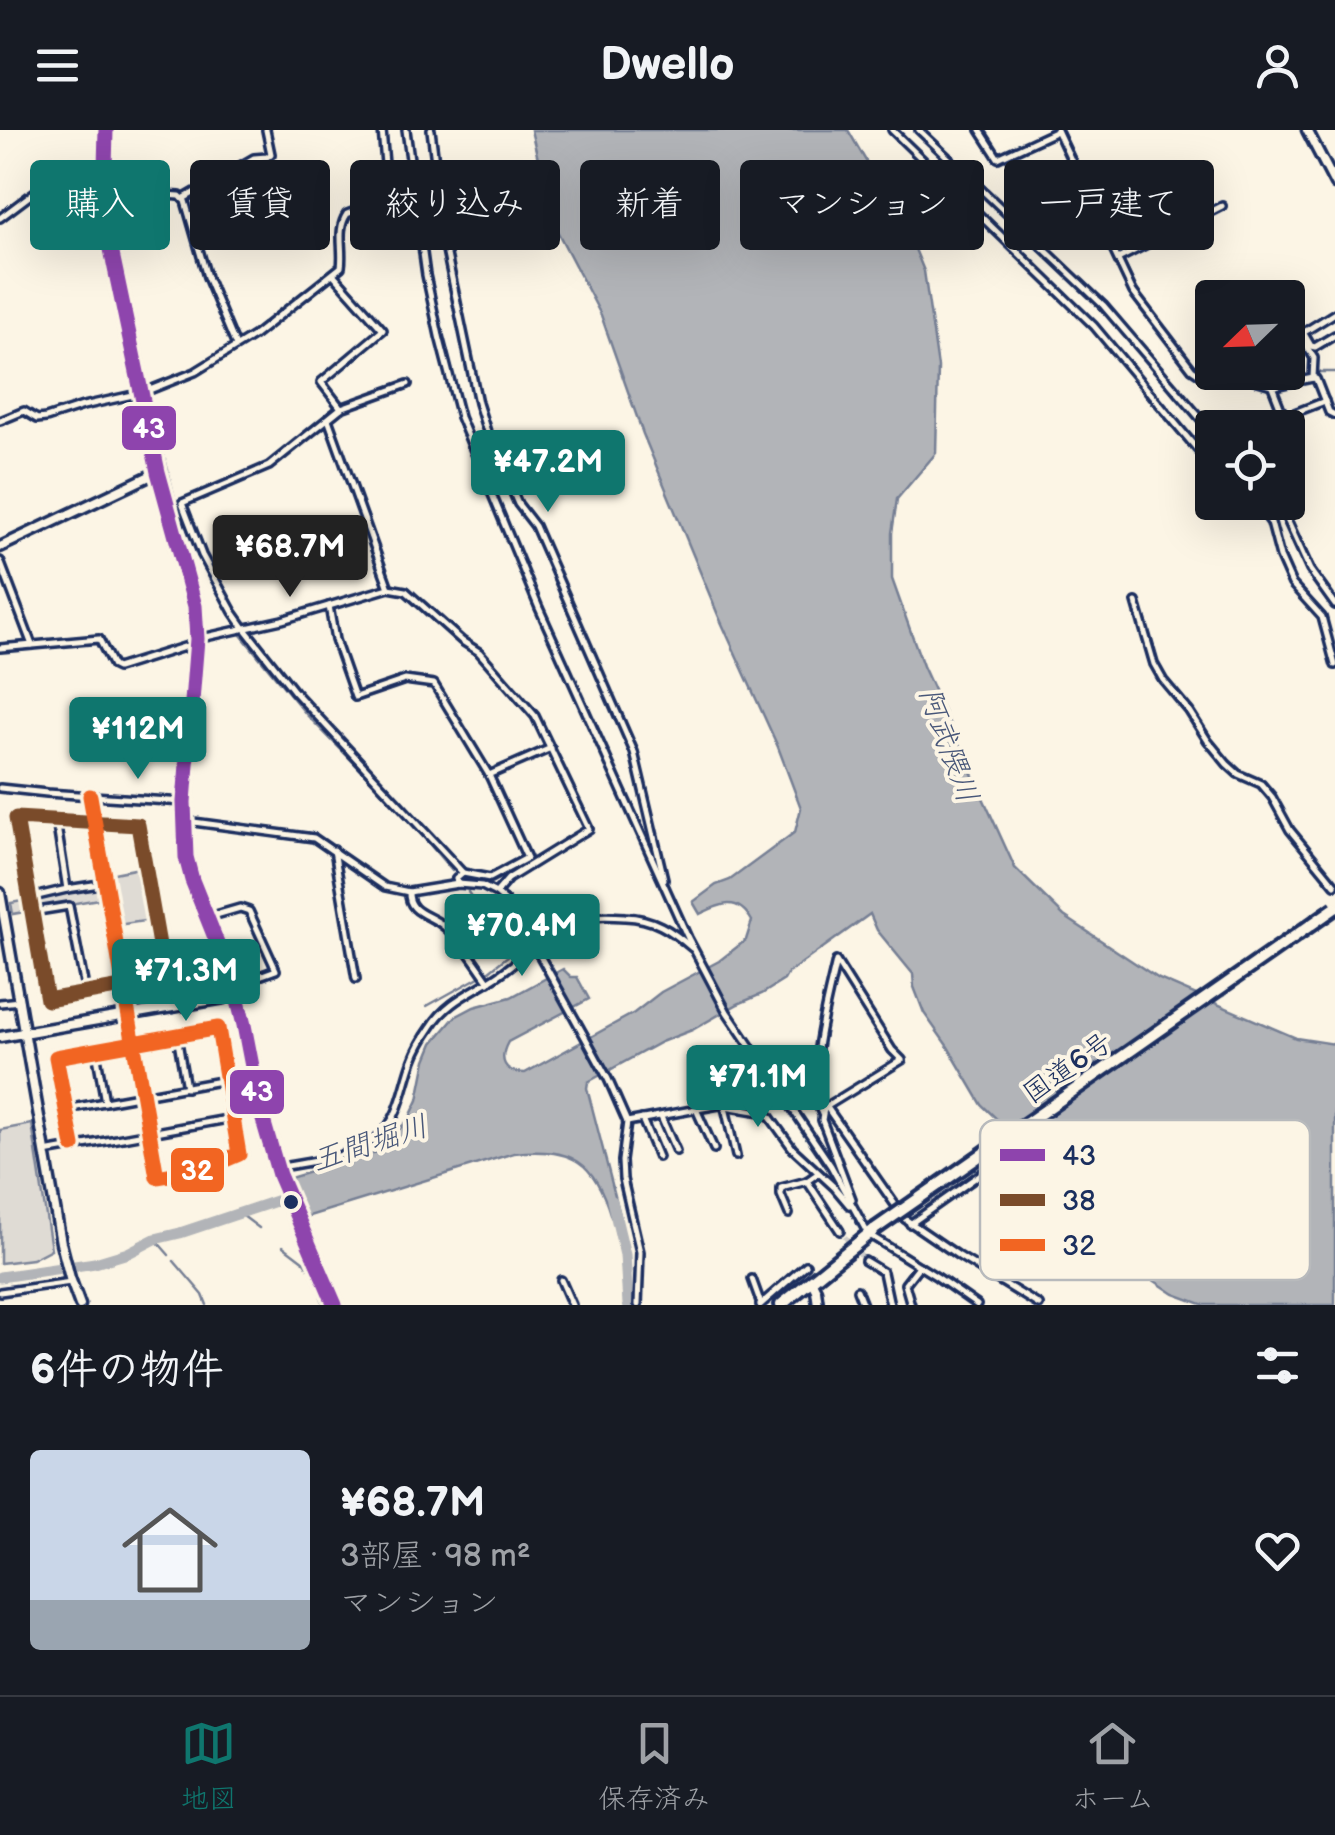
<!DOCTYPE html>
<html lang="ja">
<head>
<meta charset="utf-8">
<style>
	body { margin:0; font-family:"Balsamiq Sans","Klee One",sans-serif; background:#242831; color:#f1f3f6; height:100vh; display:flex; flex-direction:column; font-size:38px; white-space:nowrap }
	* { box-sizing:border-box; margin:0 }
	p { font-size:32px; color:#9ea1a6 }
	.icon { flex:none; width:55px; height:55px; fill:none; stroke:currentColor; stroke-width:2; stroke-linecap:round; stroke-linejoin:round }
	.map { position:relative; height:1175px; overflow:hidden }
	.side { display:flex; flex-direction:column; background:#171b24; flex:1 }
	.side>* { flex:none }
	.guide { position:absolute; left:30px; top:30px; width:1275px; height:90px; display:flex; gap:20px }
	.needle { width:65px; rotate:247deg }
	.tools { position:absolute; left:1195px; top:150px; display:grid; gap:20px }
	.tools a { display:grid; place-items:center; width:110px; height:110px; border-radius:10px; background:#171b24; box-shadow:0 10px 40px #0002; font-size:50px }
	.price { position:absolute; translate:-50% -85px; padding:0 22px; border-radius:10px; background:#0f766e; color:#fff; font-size:32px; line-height:65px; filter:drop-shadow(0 2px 5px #0008) }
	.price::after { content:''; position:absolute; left:50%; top:60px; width:30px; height:22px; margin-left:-15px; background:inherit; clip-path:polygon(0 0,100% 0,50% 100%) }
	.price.selected { background:#222; color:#fff }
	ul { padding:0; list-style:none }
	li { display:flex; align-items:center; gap:30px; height:250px; padding:0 30px }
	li+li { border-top:2px solid #363941 }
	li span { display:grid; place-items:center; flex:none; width:280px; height:200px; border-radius:10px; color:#555 }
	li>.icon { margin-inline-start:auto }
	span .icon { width:120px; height:120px; fill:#fffc; stroke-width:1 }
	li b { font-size:42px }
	h2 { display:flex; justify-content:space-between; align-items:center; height:120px; padding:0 30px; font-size:42px }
	.chip { padding:0 35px; border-radius:10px; background:#171b24; box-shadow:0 10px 40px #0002; font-size:35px; line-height:90px }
	.chip.selected { background:#0f766e; color:#fff }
	header { display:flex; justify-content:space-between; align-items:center; height:130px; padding:0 30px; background:#171b24; font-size:45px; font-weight:800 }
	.dock { display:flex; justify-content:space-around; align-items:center; height:140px; border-top:2px solid #363941; background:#171b24; font-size:28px; color:#9ea1a6 }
	.dock a { display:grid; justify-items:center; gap:5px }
	.dock .selected { color:#0f766e }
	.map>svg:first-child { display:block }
	.green { fill:#dfdbd4; stroke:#7d8599; stroke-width:2.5 }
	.water { fill:#b2b4b8; stroke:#767f94; stroke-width:2.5 }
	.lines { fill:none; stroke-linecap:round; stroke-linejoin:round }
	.stream { stroke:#767f94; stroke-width:2.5 }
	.river { stroke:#b2b4b8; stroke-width:11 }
	.street-tunnel { stroke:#cfcdca; stroke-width:5; stroke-dasharray:5 2.5; stroke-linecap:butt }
	.street-casing { stroke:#1b2f5e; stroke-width:12 }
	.secondary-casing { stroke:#1b2f5e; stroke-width:15 }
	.highway-casing { stroke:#1b2f5e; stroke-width:18 }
	.street { stroke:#fcf5e5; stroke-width:5 }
	.secondary { stroke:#fcf5e5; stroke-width:8 }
	.highway { stroke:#fcf5e5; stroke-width:10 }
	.highway-bridge-casing { stroke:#1b2f5e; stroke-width:18; stroke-linecap:butt }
	.highway-bridge { stroke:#fcf5e5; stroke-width:10 }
	.bus-1-casing { stroke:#fcf5e5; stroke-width:22 }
	.bus-2-casing { stroke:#fcf5e5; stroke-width:22 }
	.bus-3-casing { stroke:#fcf5e5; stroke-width:22 }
	.bus-1 { stroke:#8e44ad; stroke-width:15 }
	.bus-2 { stroke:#7a4b2a; stroke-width:15 }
	.bus-3 { stroke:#f26522; stroke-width:15 }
	.bus-dot { fill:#1b2f5e; stroke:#fcf5e5; stroke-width:4 }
	.labels { text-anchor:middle; stroke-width:8; stroke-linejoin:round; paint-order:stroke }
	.street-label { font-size:28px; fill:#1b2f5e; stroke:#fcf5e5 }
	.water-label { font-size:30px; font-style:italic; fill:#485779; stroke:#fcf5e5 }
	.key { fill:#fcf5e5; stroke:#b8babc; stroke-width:2.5 }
	.key-label { font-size:28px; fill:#1b2f5e }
	.line-badge { stroke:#fcf5e5; stroke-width:4 }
	.badge-label { font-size:28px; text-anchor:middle; font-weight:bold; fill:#fff }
</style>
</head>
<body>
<header><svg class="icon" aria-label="menu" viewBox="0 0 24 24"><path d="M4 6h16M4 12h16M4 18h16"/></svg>Dwello<svg class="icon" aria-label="person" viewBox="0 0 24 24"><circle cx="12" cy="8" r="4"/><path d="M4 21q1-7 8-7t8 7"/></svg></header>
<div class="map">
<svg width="1335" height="1175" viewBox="0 0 1335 1175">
	<rect width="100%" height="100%" fill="#fcf5e5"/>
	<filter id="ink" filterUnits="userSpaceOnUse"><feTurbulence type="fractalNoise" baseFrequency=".01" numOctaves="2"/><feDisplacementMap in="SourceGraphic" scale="20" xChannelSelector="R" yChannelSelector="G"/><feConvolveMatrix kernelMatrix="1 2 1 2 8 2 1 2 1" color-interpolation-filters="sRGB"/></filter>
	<g filter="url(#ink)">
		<g class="green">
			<polygon points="144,737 151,790 117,795 109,744"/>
			<polygon points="100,757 104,768 13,784 11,773"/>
			<polygon points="32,994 51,1119 32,1129 0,1133 0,1000"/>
		</g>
		<path class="water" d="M531 0H848L910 107 924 141 938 237 936 323 897 369 892 403V449L923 536 1015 738 1064 786 1159 849 1296 908 1335 914V1175H1204L1174 1164 1091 1108 1068 1086 1060 1066 1064 1053 982 975 948 917 924 883 914 857 913 844 877 800 870 784 788 843 784 850 762 864 738 874 692 900 661 912 588 952 587 958 620 1085 611 1087C595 1031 572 1017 514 1023L306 1087 290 1048 377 1022 409 989 418 970 426 930 433 913 455 887 474 877 511 867 563 839 571 847H577L589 869 508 912C498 930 504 943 525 943L634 883 661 862 719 831 746 810 752 791C738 766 722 773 700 784L693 772 716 755 730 750 795 702 801 678 778 617 718 485 643 304 601 185 554 95Z"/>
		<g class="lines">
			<g class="stream">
				<polyline points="1062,0 1120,124"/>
				<polyline points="111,50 113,0"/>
				<polyline points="110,58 113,101 148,256"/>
				<polyline points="1123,130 1141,167 1196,237 1211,244 1225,242"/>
				<path d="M1249 242C1275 255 1285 251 1311 244"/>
				<polyline points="1317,242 1335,242"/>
				<polyline points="149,265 178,380 236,496"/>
				<polyline points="241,505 306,584 405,685 452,741"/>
				<polyline points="468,762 509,825 488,842"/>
				<polyline points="427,876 479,847"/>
				<polyline points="239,1083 259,1098"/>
				<polyline points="155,1109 169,1125"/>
				<polyline points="283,1116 304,1132 308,1138"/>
				<polyline points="174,1131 203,1165 207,1175"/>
				<polyline points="321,1167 324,1175"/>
			</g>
			<g class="river">
				<polyline points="612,1071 625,1125 628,1175"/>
				<polyline points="0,1147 95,1133 128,1123 155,1109 180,1103 309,1060"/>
			</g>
			<polyline class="street-tunnel" points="840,1101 865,1131"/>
			<g class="street-casing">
				<g id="street">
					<polyline points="406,0 426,145 439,206 460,287 539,478 688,808 727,882 831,1036 868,1104 937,1147 977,1175"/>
					<polyline points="431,0 446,120 478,273 488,305 518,374 535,396 634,622 664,749"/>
					<polyline points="892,0 1094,196 1212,337"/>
					<polyline points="919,0 1103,175 1212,302"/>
					<polyline points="980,0 998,28 1057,1"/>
					<polyline points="1057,0 1133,162 1192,239 1204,247 1238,245 1275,256 1313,248 1316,249 1329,282 1335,285"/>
					<polyline points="105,53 150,64 180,66 185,71 207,147 236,216"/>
					<polyline points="183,69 254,28 267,27 271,24 266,0"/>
					<polyline points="0,88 60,43 78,39 105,43"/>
					<polyline points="1118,129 1222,76"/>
					<polyline points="334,145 383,200 321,252 341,278"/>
					<polyline points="1303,202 1311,216 1315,217 1335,205"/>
					<polyline points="1299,205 1314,228 1313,248"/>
					<polyline points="1288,212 1335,183"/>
					<polyline points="408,254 341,278 269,336 182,373 202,425 233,482 245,499 294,561 463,743 456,749 458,754"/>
					<polyline points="1272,256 1284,287 1325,271"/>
					<polyline points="328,289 389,458"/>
					<path d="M0 291 24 281 37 289 46 288 83 276 142 263 195 242 255 205 341 137C344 119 336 100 347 84L388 68 382 0"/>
					<polyline points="1256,372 1271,393 1280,427 1292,454 1322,487 1335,535"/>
					<polyline points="1276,372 1283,381 1310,440 1335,475"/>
					<polyline points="0,431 32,515"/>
					<polyline points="1136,472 1154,534 1163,550 1189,581 1208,611 1227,634 1238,644 1261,654 1272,667 1290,700 1335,755"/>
					<polyline points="329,476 335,510 355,567 405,550 434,554 489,645 527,728 490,748 463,743"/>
					<polyline points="197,509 282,490 389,458 406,461 462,511 479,522 535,586 589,699 508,749 496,763"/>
					<polyline points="0,518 99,509 113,536 117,538 197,513"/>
					<polyline points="489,645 551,618"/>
					<polyline points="0,658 47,663 184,672"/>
					<polyline points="186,691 314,708 385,757 409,762 458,754 482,756 496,763 506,772 535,817 585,907 608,949 627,992 622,1031 623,1049 640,1122 638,1175"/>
					<polyline points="334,720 356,849"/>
					<polyline points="67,759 106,753"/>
					<path d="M409 762C408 782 427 784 441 794 461 808 475 833 489 852"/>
					<polyline points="29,768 67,759 56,690"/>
					<polyline points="32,782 69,776 86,863"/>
					<polyline points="209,787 240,778 249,781 276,840 234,855"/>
					<polyline points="165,849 138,695 16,688 47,870 202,843"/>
					<polyline points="0,873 20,871"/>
					<polyline points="177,906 186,958"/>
					<polyline points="96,921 105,972"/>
					<polyline points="826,976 905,1089 959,1126 1039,1175"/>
					<polyline points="725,977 736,1026"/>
					<polyline points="66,979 226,950"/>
					<polyline points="696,979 714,1019"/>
					<path d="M822 984C804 952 828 867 836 831L892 920 902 930 824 978 822 990 852 1069"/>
					<polyline points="661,987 676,1021"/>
					<polyline points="642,989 658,1027"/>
					<polyline points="627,992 719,975 767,983 793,1019 834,1057 849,1075"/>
					<path d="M73 1016 56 927C110 917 164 908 218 898L239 1024 204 1039 157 1047C134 921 113 793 90 666"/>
					<polyline points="45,1022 233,988"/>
					<path d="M277 1038C310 1031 352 1029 379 1006 401 987 403 956 413 930 417 919 424 907 431 897 447 871 473 862 497 846 522 830 557 794 586 788 598 785 612 786 625 787 653 788 671 800 692 818"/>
					<polyline points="817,1044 807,1051 840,1101"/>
					<polyline points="789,1084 781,1065 781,1058 807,1051"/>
					<polyline points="910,1094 1009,1024"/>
					<polyline points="865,1131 883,1142 890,1175"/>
					<polyline points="752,1149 761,1174"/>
					<polyline points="561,1150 572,1175"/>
					<polyline points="857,1160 863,1175"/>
					<polyline points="0,1162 71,1152"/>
					<polyline points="760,1175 806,1135"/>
					<polyline points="911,1175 905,1154 919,1136"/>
				</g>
			</g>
			<g class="secondary-casing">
				<g id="secondary">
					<polyline points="106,0 104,75 108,105 158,342 195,476 197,509 184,672 186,727 192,750 234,855 244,895 261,983 279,1045 335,1175"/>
					<polyline points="1307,0 1335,54"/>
					<polyline points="0,417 158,342"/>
					<polyline points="0,763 61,1113 70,1148 80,1175"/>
					<polyline points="0,907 236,866"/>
					<polyline points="811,1150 816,1160 818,1175"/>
				</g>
			</g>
			<g class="highway-casing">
				<polyline id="highway" points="781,1175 875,1099"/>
			</g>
			<use href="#street" class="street"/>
			<use href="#secondary" class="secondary"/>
			<use href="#highway" class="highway"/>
			<g class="highway-bridge-casing">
				<polyline id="highway-bridge" points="875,1099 1335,778"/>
			</g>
			<use href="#highway-bridge" class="highway-bridge"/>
			<g class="bus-1-casing">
				<polyline id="bus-1" points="106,0 104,75 108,105 158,342 195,476 197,509 184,672 186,727 192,750 234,855 244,895 261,983 279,1045 335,1175"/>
			</g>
			<g class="bus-2-casing">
				<polyline id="bus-2" points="165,849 138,695 16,688 47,870 202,843"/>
			</g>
			<g class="bus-3-casing">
				<path id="bus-3" d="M73 1016 56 927C110 917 164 908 218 898L239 1024 204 1039 157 1047C134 921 113 793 90 666"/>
			</g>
			<use href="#bus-1" class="bus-1"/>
			<use href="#bus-2" class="bus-2"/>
			<use href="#bus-3" class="bus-3"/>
		</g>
	</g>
	<circle class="bus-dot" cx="291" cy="1072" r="9"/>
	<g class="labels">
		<g class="street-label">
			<text transform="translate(1067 937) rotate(-35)" y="10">国道6号</text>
		</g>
		<g class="water-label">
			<text transform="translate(949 615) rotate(70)" y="10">阿武隈川</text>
			<text transform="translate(370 1013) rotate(-18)" y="10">五間堀川</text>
		</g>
	</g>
	<rect x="980" y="990" width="330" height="160" rx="15" class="key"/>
	<rect x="1000" y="1019" width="45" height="12" fill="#8e44ad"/>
	<rect x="1000" y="1064" width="45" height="12" fill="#7a4b2a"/>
	<rect x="1000" y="1109" width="45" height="12" fill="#f26522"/>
	<g class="key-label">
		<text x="1062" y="1035">43</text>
		<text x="1062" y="1080">38</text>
		<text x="1062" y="1125">32</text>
	</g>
	<g class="line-badge">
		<rect x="120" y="274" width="58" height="48" rx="10" fill="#8e44ad"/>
		<rect x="228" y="938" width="58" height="48" rx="10" fill="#8e44ad"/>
		<rect x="169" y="1016" width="57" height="48" rx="10" fill="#f26522"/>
	</g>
	<g class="badge-label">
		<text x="149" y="308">43</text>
		<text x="257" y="971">43</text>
		<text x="197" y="1050">32</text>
	</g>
</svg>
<div class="tools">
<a><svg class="needle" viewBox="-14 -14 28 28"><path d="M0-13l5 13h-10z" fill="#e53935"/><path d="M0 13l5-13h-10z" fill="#9ea1a6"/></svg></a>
<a><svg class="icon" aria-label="locate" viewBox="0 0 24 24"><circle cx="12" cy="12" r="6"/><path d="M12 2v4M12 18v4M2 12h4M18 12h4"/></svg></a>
</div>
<b class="price" style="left:548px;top:385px">¥47.2M</b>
<b class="price selected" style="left:290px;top:470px">¥68.7M</b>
<b class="price" style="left:138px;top:652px">¥112M</b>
<b class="price" style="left:522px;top:849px">¥70.4M</b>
<b class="price" style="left:186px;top:894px">¥71.3M</b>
<b class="price" style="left:758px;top:1000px">¥71.1M</b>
<div class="guide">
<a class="chip selected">購入</a>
<a class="chip">賃貸</a>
<a class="chip">絞り込み</a>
<a class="chip">新着</a>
<a class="chip">マンション</a>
<a class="chip">一戸建て</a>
</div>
</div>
<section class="side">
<h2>6件の物件<svg class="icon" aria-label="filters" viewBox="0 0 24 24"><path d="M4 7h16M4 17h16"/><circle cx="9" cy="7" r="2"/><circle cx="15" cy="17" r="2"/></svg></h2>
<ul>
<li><span style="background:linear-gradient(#c9d6e8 75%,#9aa5b1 0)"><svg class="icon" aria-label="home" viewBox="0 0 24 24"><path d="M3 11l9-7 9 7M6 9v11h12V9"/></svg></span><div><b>¥68.7M</b><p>3部屋 · 98 m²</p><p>マンション</p></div><svg class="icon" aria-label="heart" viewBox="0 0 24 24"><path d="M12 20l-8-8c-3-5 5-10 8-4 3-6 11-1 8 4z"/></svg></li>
</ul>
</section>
<nav class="dock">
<a class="selected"><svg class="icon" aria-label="map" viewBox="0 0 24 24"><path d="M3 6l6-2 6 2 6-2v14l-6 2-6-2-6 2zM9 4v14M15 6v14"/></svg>地図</a>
<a><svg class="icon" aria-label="saved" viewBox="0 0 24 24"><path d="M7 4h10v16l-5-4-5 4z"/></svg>保存済み</a>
<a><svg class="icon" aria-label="home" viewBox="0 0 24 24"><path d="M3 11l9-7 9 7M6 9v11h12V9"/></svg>ホーム</a>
</nav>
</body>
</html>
